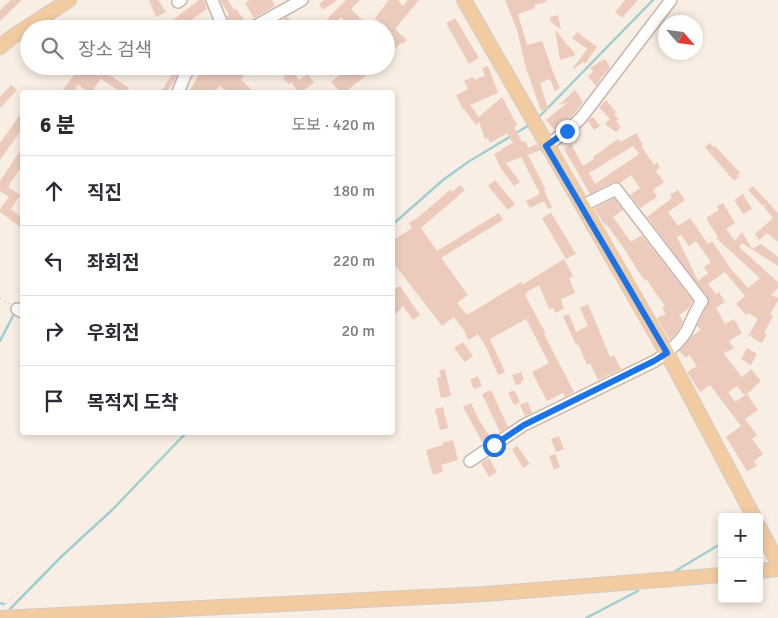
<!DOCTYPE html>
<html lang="ko">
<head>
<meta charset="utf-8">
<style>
  body { margin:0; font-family:Signika,"Noto Sans KR",sans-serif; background:#f7f7f7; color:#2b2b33 }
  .controls { position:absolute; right:15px; bottom:15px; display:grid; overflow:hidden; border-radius:5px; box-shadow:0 2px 8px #0003 }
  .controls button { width:45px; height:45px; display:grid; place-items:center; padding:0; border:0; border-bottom:1px solid #e1e1e2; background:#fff; color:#2b2b33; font:25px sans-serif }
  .compass { position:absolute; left:658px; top:15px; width:45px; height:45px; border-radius:50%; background:#fff; box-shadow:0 2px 8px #0003; rotate:118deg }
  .stop { position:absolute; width:15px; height:15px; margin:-11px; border:4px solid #1a73e8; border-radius:50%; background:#fff }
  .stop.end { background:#1a73e8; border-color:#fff; box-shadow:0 1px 5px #0008 }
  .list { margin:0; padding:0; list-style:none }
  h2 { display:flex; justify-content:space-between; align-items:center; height:65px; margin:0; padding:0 20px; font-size:21px }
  h2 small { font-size:16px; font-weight:400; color:#7c7c81 }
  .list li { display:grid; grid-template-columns:32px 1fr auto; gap:15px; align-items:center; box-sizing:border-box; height:70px; padding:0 20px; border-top:1px solid #e1e1e2 }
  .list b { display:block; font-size:19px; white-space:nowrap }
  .list em { font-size:16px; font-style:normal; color:#7c7c81 }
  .icon { flex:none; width:28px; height:28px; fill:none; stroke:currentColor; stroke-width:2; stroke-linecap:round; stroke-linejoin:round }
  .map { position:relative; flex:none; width:778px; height:618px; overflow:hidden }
  .search { position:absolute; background:#fff; box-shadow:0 2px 8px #0003; left:20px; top:20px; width:375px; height:55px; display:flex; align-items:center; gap:12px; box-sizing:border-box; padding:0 18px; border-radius:28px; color:#7c7c81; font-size:19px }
  .panel { position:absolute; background:#fff; box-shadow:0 2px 8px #0003; left:20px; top:90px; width:375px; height:345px; border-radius:5px }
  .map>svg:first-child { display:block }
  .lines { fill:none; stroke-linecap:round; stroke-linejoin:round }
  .stream { stroke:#a1cfd1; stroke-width:2.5 }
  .building { fill:#eccbbd; fill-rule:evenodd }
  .minor-casing { stroke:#c9b5ab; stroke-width:14 }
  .major-casing { stroke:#d4ccc9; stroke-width:16 }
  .path { stroke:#d0aea1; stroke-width:1; stroke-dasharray:1 4; stroke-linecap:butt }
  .minor { stroke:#fff; stroke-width:11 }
  .major { stroke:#f2cba1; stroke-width:14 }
  .route { stroke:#1a73e8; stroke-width:6 }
</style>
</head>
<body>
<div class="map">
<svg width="778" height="618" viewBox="0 0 778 618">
  <rect width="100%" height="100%" fill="#f9eee3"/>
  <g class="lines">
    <g class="stream">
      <path d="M537,119L653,0"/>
      <path d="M392,225L443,180L468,162L531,124"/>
      <path d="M0,341L14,314"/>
      <path d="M672,573L722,543"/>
      <path d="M0,603L4,604"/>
      <path d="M10,609L61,557L112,510L187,432"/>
      <path d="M586,618L638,591"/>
    </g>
  </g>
  <g class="building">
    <path d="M11,0H22L0,21V10Z"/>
    <path d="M149,0H158L166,12L156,17Z"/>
    <path d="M199,0H204L207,9L177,29H161Z"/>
    <path d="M220,0H228L234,10L236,9L246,22L243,29H231L227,16L229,15Z"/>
    <path d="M250,0H272L275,6L254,18L245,3Z"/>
    <path d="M324,0H337L323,10L319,4Z"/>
    <path d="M346,0H360L351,9L362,20L352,29L341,17L329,29H322L329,21L327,19Z"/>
    <path d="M389,0H398L403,6L408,0H419L395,29L407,40L403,44L401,43L391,53L386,49L387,27L375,18Z"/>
    <path d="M505,0H546V2L534,5L535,8L518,14L527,45L542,41L553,72L560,88L555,91L550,79L540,83L548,109L541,111L526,68L517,30Z"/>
    <path d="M625,0H638L622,18L615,12Z"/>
    <path d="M558,15L561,30L551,22L550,17Z"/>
    <path d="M287,17L301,29H280L275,25Z"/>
    <path d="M455,18L479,58L469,64L446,23Z"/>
    <path d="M211,20L216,29H201L204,27L202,24Z"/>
    <path d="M555,29L565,42L566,46L567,44L576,55L560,60Z"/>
    <path d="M577,32L597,47L585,64L583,62L574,69L573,68L587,49L572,38Z"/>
    <path d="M605,59L610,67L604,75L600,78L601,79L596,86L588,77L593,71L590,68Z"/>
    <path d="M81,66L94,75L99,68L129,88L126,92H121L101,79L91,92H89L78,85L73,92H61Z"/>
    <path d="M204,66H250L241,80L254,92H230L219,86L215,92H189Z"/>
    <path d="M350,66H378L345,92H340L331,82Z"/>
    <path d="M488,66L498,93L470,105L479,117L502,97L517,125L514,127L522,142L525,141L528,148L537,144L540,150L528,155L546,190H544L552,207L548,209L544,201L530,208L526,201L540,194L521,157L506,163L520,182L514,186L502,170L494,154L502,150L501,149L513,143L507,133L490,143L488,138L485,139L479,122L476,125L464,109H463L456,95L468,89L464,81L473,77L474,80L485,76L482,68Z"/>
    <path d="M292,70L299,80L308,74L314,83L301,92H298L291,82L289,85L283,78Z"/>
    <path d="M174,71L178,74L174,82L166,92L162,90Z"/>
    <path d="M11,85L17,90L0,108V97Z"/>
    <path d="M575,90L583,102L575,113L555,130L546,120L568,102L559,105Z"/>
    <path d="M606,100L616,112L614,114L619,119L616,121L621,127L616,132L605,124L610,119L599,107Z"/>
    <path d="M22,112V129L0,160V143Z"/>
    <path d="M593,117L600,126L594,130L588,121Z"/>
    <path d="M636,133L643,145L641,146L654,165L657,162L660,167L656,171L664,182L653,190L657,197L640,208L630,195L640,188L631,175L620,183L613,182L590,194L564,149L571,144L583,166L594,159L593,157L618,139L621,142ZM633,146L639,154L595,184L589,173Z"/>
    <path d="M710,143L713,147L715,146L740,173L737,175L739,177L734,181L705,147Z"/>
    <path d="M22,148V165L8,187L20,195L11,209L22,218V228L0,212V209L9,197L0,191V181Z"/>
    <path d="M495,180L515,204L508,210L488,186Z"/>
    <path d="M460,185L465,190L421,228L437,251L499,213L503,220L441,258L468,295L457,303L467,315L521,282L522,285L564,259L573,276L569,278L575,293L561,299L564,309L555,313L554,308L549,309L539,285L527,292V293L525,295L546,334H544L574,392L565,397L563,393L547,401L532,372L549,363L526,319L490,339L505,372L498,375L487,349L478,334L469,340L465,334L466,333L454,317L442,326L392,261V241L412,228L409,223L415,219V220L450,190L452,192Z"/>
    <path d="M753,186L778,213V242L767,233L759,240L755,234L773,218L764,207L767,203L763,206L748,190Z"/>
    <path d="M678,190L685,200L668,212L678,226L690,218L708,244L712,241L731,269L748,288L760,278L716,238L718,237L706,218L719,210L717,206L723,203L735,223L726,229L735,241L742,232L752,249L761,244L778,257V266L772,262L742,243L739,247L778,282V288L771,295L778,298V301L770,314L773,316L764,333L767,334L762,343L751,337L753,334L747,338L758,319L748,313L746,315L736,304L745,296L725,272L708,284L716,294L719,292L725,302L716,308L725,324L734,319L742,333L729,341L734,348L727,352L726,351L724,354L742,377L751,369L761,381L745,396L737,386L728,392L735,402L747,394L758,410L745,419L757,435L752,439L763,454L754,461L757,466L747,471L726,437L741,426L710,385L700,392L687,372L697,366L689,355L686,358L679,351L692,336L701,330L697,326L709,300L647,217L672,198L670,195ZM681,235L689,246L696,241L711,262L704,267L708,273L698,281L677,237Z"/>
    <path d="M743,194L752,209L743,214L734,200Z"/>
    <path d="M614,198L623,210L613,217L631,242L642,235L693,301L688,309L679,315L683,321L678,331L670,340L657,318L666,314L662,308L665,306L646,279L644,280L623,247L607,225L606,226L594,209Z"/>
    <path d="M551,213L576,254L566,259L542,218Z"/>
    <path d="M400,286L420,315L413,320L403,306L392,318V291Z"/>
    <path d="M588,304L610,357L614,355L621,369L598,380L590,363L587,365L578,344L576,345L563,316L569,314L576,332L588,326L580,308Z"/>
    <path d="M463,342L473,356L465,362L454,348Z"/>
    <path d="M747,348L757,354L751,365L741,359Z"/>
    <path d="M445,369L451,396L441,398L437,378L441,377L439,371Z"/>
    <path d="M521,372L524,380L521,381V384L516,385L512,375Z"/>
    <path d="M478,376L482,386L474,389L470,380Z"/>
    <path d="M491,390L508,427L500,432L482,394Z"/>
    <path d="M514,390L520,402L514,405L508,393Z"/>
    <path d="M528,402L532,413L525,416L520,405Z"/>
    <path d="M471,403L479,420L491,438L483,443L463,407Z"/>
    <path d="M443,407L448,428L440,430L435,409Z"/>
    <path d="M559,436L564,449L556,452L551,439Z"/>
    <path d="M453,440L458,460L441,465L443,472L433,475L426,450L443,445L442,443Z"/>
    <path d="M517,446L530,464L523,468L512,449Z"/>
    <path d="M555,454L560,467L554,470L549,456Z"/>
    <path d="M489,458L497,472L489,477L481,463Z"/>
  </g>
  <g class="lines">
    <defs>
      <g id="minor">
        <path d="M212,0L224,29"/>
        <path d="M178,2L181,0"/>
        <path d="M250,29L302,0"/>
        <path d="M178,92L186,73L193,66"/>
        <path d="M546,146L567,131L581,118L671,0"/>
        <path d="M17,309L22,312"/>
        <path d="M470,461L524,425L655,361C667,353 680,343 687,330C692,320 695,311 702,301L616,189L582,206"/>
      </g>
      <g id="major">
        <path d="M464,0L667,353L754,517"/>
        <path d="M0,47L12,37L69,0"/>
        <path d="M759,527L778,563"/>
        <path d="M759,571L778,569"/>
        <path d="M0,618L485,594L722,575"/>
      </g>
    </defs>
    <use href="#minor" class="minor-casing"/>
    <use href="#major" class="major-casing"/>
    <g class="path">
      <path d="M0,298L10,304"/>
      <path d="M3,607L20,590"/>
    </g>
    <use href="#minor" class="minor"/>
    <use href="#major" class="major"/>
  </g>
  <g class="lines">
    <path class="route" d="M494,445L524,425L654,361L667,353L546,146L567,131"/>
  </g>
</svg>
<div class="controls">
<button>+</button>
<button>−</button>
</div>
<svg class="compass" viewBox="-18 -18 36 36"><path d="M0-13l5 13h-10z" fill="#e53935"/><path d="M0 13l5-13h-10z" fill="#7c7c81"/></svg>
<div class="stop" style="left:494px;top:445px"></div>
<div class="stop end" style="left:567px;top:131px"></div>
<div class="search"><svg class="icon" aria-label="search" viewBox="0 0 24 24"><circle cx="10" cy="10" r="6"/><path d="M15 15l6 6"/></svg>장소 검색</div>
<section class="panel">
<h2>6 분<small>도보 · 420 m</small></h2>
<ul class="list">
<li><svg class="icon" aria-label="ahead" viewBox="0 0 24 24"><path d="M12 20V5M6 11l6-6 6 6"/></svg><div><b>직진</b></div><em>180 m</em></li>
<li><svg class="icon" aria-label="left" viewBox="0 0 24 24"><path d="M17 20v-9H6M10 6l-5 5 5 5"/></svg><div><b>좌회전</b></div><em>220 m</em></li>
<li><svg class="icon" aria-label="right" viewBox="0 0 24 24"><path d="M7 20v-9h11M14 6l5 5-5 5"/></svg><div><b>우회전</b></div><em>20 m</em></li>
<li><svg class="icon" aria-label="arrive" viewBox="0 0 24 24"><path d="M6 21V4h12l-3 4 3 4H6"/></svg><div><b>목적지 도착</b></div></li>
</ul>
</section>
</div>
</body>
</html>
